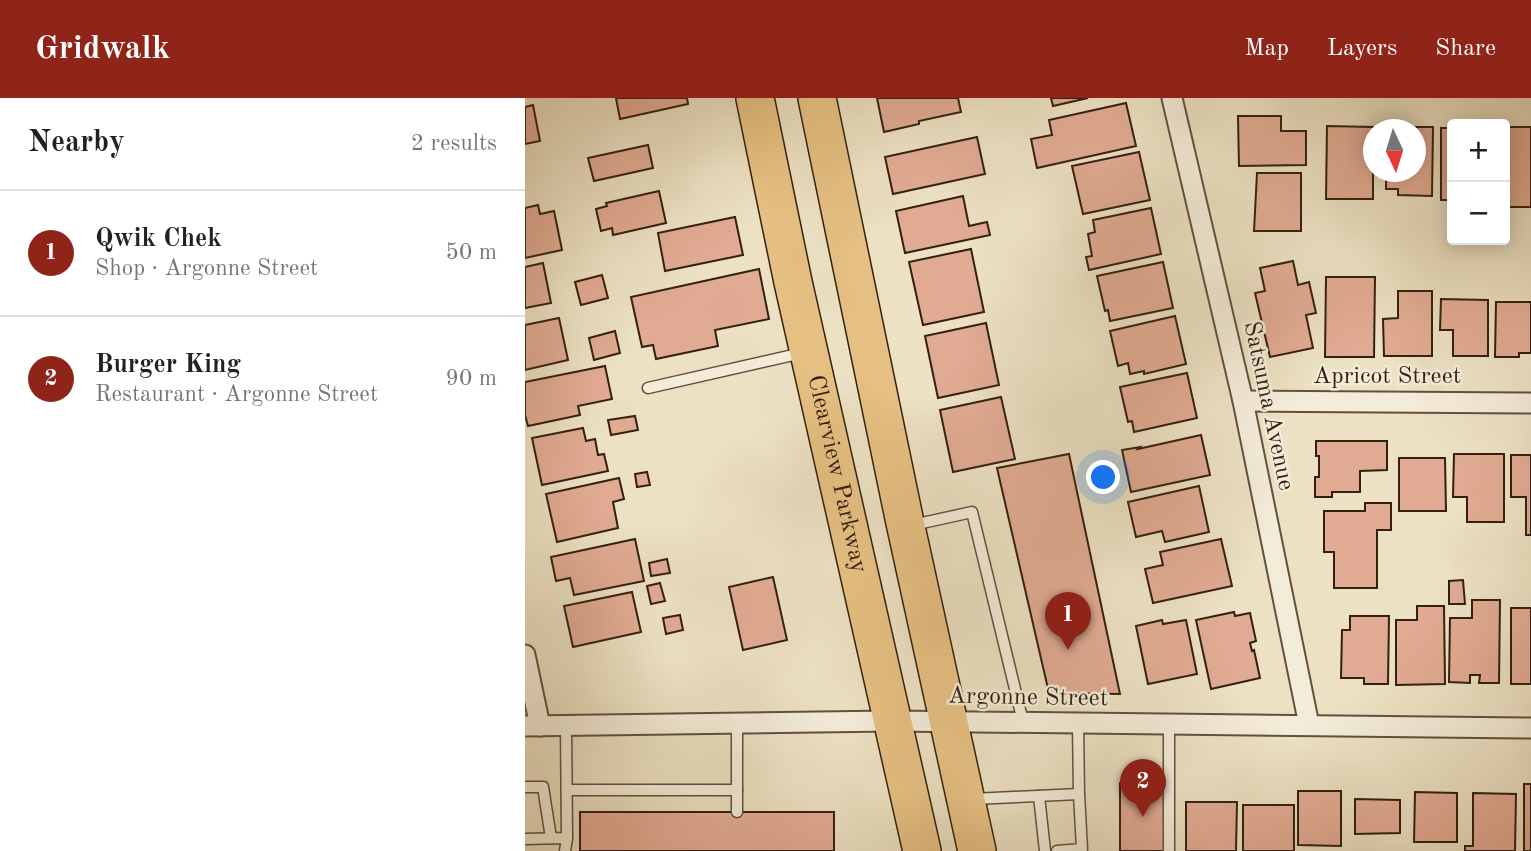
<!DOCTYPE html>
<html lang="en">
<head>
<meta charset="utf-8">
<style>
  body { margin:0; font-family:"Old Standard TT",serif; background:#f6f6f6; color:#202124 }
  .controls { position:absolute; right:21px; top:21px; display:grid; overflow:hidden; border-radius:7px; box-shadow:0 4px 18px #0003 }
  .controls button { width:63px; height:63px; display:grid; place-items:center; padding:0; border:0; border-bottom:2px solid #e0e0e0; background:#fff; color:#202124; font:35px sans-serif }
  .compass { position:absolute; left:838px; top:21px; width:63px; height:63px; border-radius:50%; background:#fff; box-shadow:0 4px 18px #0003; rotate:176deg }
  .you { position:absolute; left:579px; top:380px; width:24px; height:24px; margin:-18px; border:5px solid #fff; border-radius:50%; background:#1a73e8; box-shadow:0 0 0 10px #1a73e833 }
  .badge { display:grid; place-items:center; width:46px; height:46px; border-radius:50%; background:#8f2418; color:#fff; font-size:23px; font-weight:700 }
  .pin { position:absolute; translate:-50% -58px; filter:drop-shadow(0 2px 4px #0008) }
  .pin::after { content:''; position:absolute; top:37px; width:24px; height:21px; background:inherit; clip-path:polygon(0 0,100% 0,50% 100%) }
  .list { margin:0; padding:0; list-style:none }
  h2 { display:flex; justify-content:space-between; align-items:center; height:91px; margin:0; padding:0 28px; font-size:30px }
  h2 small { font-size:23px; font-weight:400; color:#757577 }
  .list li { display:grid; grid-template-columns:46px 1fr auto; gap:21px; align-items:center; box-sizing:border-box; height:126px; padding:0 28px; border-top:2px solid #e0e0e0 }
  .list b { display:block; font-size:26px; white-space:nowrap }
  .list p { margin:0; font-size:23px; white-space:nowrap; color:#757577 }
  .list em { font-size:23px; font-style:normal; color:#757577 }
  .map { position:relative; flex:none; width:1006px; height:753px; overflow:hidden }
  header { display:flex; align-items:center; gap:42px; box-sizing:border-box; height:98px; padding:0 35px; background:#8f2418; color:#fff }
  header strong { font-size:33px }
  nav { display:flex; gap:38px; margin-inline-start:auto; font-size:24px }
  main { display:flex }
  aside { flex:1; background:#fff }
  .map>svg:first-child { display:block }
  .building { fill:#e1ab93; stroke:#342010; stroke-width:2 }
  .lines { fill:none; stroke-linecap:round; stroke-linejoin:round }
  .lane-casing { stroke:#62503d; stroke-width:13 }
  .street-casing { stroke:#62503d; stroke-width:23 }
  .highway-casing { stroke:#342010; stroke-width:40 }
  .lane { stroke:#f3ecd8; stroke-width:10 }
  .street { stroke:#f3ecd8; stroke-width:19 }
  .highway { stroke:#e6c082; stroke-width:37 }
  .labels { text-anchor:middle; dominant-baseline:central; stroke-width:5; stroke-linejoin:round; paint-order:stroke }
  .street-label { font-size:24px; fill:#342010; stroke:#f3ecd8 }
</style>
</head>
<body>
<header>
<strong>Gridwalk</strong>
<nav><a>Map</a><a>Layers</a><a>Share</a></nav>
</header>
<main>
<aside>
<h2>Nearby<small>2 results</small></h2>
<ul class="list">
<li><span class="badge">1</span><div><b>Qwik Chek</b><p>Shop · Argonne Street</p></div><em>50 m</em></li>
<li><span class="badge">2</span><div><b>Burger King</b><p>Restaurant · Argonne Street</p></div><em>90 m</em></li>
</ul>
</aside>
<div class="map">
<svg width="1006" height="753" viewBox="0 0 1006 753">
  <rect width="100%" height="100%" fill="#ece1c3"/>
  <filter id="stains"><feTurbulence type="fractalNoise" baseFrequency=".00286" numOctaves="4"/><feColorMatrix values="0 0 0 0 .2 0 0 0 0 .09 0 0 0 0 .02 0 0 0 .5 -.17"/></filter>
  <radialGradient id="worn" r=".72"><stop offset=".6" stop-color="#630" stop-opacity="0"/><stop offset="1" stop-color="#630" stop-opacity=".3"/></radialGradient>
  <g class="building">
    <path d="M91,0H162L163,6L95,21Z"/>
    <path d="M352,0H433L436,14L394,23V26L359,34Z"/>
    <path d="M526,0H563L528,8Z"/>
    <path d="M601,5L611,48L512,70L506,41L527,37L524,22Z"/>
    <path d="M8,7L15,43L0,46V9Z"/>
    <path d="M713,18H756V33H781V67L714,68Z"/>
    <path d="M802,28L848,29V101H801Z"/>
    <path d="M873,29H908L907,98L873,97V91H861V74H890V32H873Z"/>
    <path d="M980,29H1006V109H983Z"/>
    <rect x="916" y="30" width="11" height="72"/>
    <path d="M452,39L460,76L368,96L360,59Z"/>
    <path d="M123,47L128,70L69,83L63,60Z"/>
    <path d="M614,54L625,102L558,116L547,68Z"/>
    <path d="M732,75H776V133H729Z"/>
    <path d="M134,93L141,125L88,137L87,130L76,133L71,111L82,108L81,105Z"/>
    <path d="M438,98L444,128L462,124L465,137L380,155L371,113Z"/>
    <path d="M13,107L15,116L29,113L37,152L0,160V110Z"/>
    <path d="M626,110L636,156L564,172L561,159L567,158L563,136L570,134L568,122Z"/>
    <path d="M210,119L218,157L140,173L133,135Z"/>
    <path d="M446,151L459,214L398,227L384,164Z"/>
    <path d="M768,163L773,187L784,184L791,215L781,217L788,250L745,259L730,195L740,193L735,170Z"/>
    <path d="M638,164L648,210L585,223L583,212L580,213L572,178Z"/>
    <path d="M18,165L26,205L0,210V169Z"/>
    <path d="M234,171L244,221L190,232L193,248L131,261L128,247L117,249L106,199Z"/>
    <path d="M77,177L83,200L56,207L50,184Z"/>
    <path d="M801,179H850L849,259H800Z"/>
    <path d="M873,193H907V258H859L858,221L873,220Z"/>
    <path d="M916,201L963,202V258H928V232H915Z"/>
    <path d="M971,204H1006V255H994V259H970Z"/>
    <path d="M650,218L661,266L619,276V273L605,276L603,265L593,268L585,233Z"/>
    <path d="M34,220L43,262L0,272V227Z"/>
    <path d="M461,225L474,287L413,300L400,238Z"/>
    <path d="M90,233L95,255L69,262L64,240Z"/>
    <path d="M80,268L87,301L53,308L55,317L3,328L0,317V284Z"/>
    <path d="M662,275L672,320L609,334L607,323L603,324L595,289Z"/>
    <path d="M476,299L490,361L428,374L415,312Z"/>
    <path d="M110,318L113,332L86,337L83,322Z"/>
    <path d="M58,330L61,343L70,341L73,357L79,356L83,373L17,387L7,340Z"/>
    <path d="M676,337L685,377L606,394L597,352L615,349L613,351Z"/>
    <path d="M791,343H862V372L835,373V394H807V399H790V379H794V358H791Z"/>
    <path d="M544,356L595,596L524,595L472,370Z"/>
    <path d="M929,356H979V424H942V399H928Z"/>
    <path d="M986,357H1006V437H1001V399H986Z"/>
    <path d="M874,360H920L921,413H874Z"/>
    <path d="M122,374L125,387L112,389L110,376Z"/>
    <path d="M94,380L99,401L88,404L93,430L32,444L21,396Z"/>
    <path d="M674,388L684,434L640,444L637,433L611,439L603,404Z"/>
    <path d="M840,405H866V432H852V490H809V454H799V413H840Z"/>
    <path d="M110,441L119,483L49,497L45,480L31,483L26,459Z"/>
    <path d="M696,441L707,488L628,505L620,471L638,467L635,454Z"/>
    <path d="M142,461L145,475L126,478L124,465Z"/>
    <path d="M248,479L262,542L218,552L204,489Z"/>
    <path d="M938,482L940,506H924V483Z"/>
    <path d="M135,485L140,503L126,506L122,488Z"/>
    <path d="M107,494L116,534L48,549L39,508Z"/>
    <path d="M947,502H975L974,585H954L955,577H945V585L924,584L925,520H947Z"/>
    <path d="M892,508H919L920,586L871,587V522H892Z"/>
    <rect x="986" y="510" width="20" height="76"/>
    <path d="M709,514L710,518L725,515L731,543L725,545L727,553L729,552L735,580L686,591L671,522Z"/>
    <path d="M155,517L158,532L141,536L138,520Z"/>
    <path d="M825,518H864L863,586H839V580H816L817,532H825Z"/>
    <path d="M637,522L638,526L661,522L672,576L623,586L611,528Z"/>
    <path d="M595,685H640L641,753H595Z"/>
    <rect x="999" y="686" width="7" height="67"/>
    <path d="M773,693H816V748L773,747Z"/>
    <path d="M890,694L932,695V744H889Z"/>
    <path d="M948,695L991,696L990,753H940V748H948Z"/>
    <path d="M830,701L875,702V735L830,736Z"/>
    <path d="M661,704H712L711,753H661Z"/>
    <rect x="718" y="707" width="51" height="46"/>
    <rect x="55" y="714" width="254" height="39"/>
  </g>
  <g class="lines">
    <defs>
      <g id="lane">
        <path d="M123,290L277,255"/>
        <path d="M388,427L447,414L498,624"/>
        <path d="M644,626V753"/>
        <path d="M0,689H18L26,740"/>
        <path d="M42,692H212"/>
        <path d="M514,698L520,753"/>
        <path d="M448,701L554,696L553,625"/>
        <path d="M212,714V625"/>
        <path d="M0,741L42,740L41,628"/>
        <path d="M40,753L42,740"/>
        <path d="M532,753L557,751L554,696"/>
      </g>
      <g id="street">
        <path d="M647,0L718,303L784,627"/>
        <path d="M718,303L1006,305"/>
        <path d="M0,557L15,628"/>
        <path d="M0,628L366,623L1006,630"/>
      </g>
      <g id="highway">
        <path id="s1" d="M230,0L268,184L397,753"/>
        <path d="M292,0L379,420L452,753"/>
      </g>
    </defs>
    <use href="#lane" class="lane-casing"/>
    <use href="#street" class="street-casing"/>
    <use href="#highway" class="highway-casing"/>
    <use href="#lane" class="lane"/>
    <use href="#street" class="street"/>
    <use href="#highway" class="highway"/>
  </g>
  <g class="labels">
    <g class="street-label">
      <text x="862" y="279">Apricot Street</text>
      <text transform="translate(743 308) rotate(78)">Satsuma Avenue</text>
      <text stroke="none"><textPath href="#s1" startOffset="385">Clearview Parkway</textPath></text>
      <text transform="translate(503 600) rotate(1)">Argonne Street</text>
    </g>
  </g>
  <rect width="100%" height="100%" filter="url(#stains)"/>
  <rect width="100%" height="100%" fill="url(#worn)"/>
</svg>
<div class="controls">
<button>+</button>
<button>−</button>
</div>
<svg class="compass" viewBox="-18 -18 36 36"><path d="M0-13l5 13h-10z" fill="#e53935"/><path d="M0 13l5-13h-10z" fill="#757577"/></svg>
<div class="you"></div>
<div class="pin badge" style="left:543px;top:552px">1</div>
<div class="pin badge" style="left:618px;top:719px">2</div>
</div>
</main>
</body>
</html>
